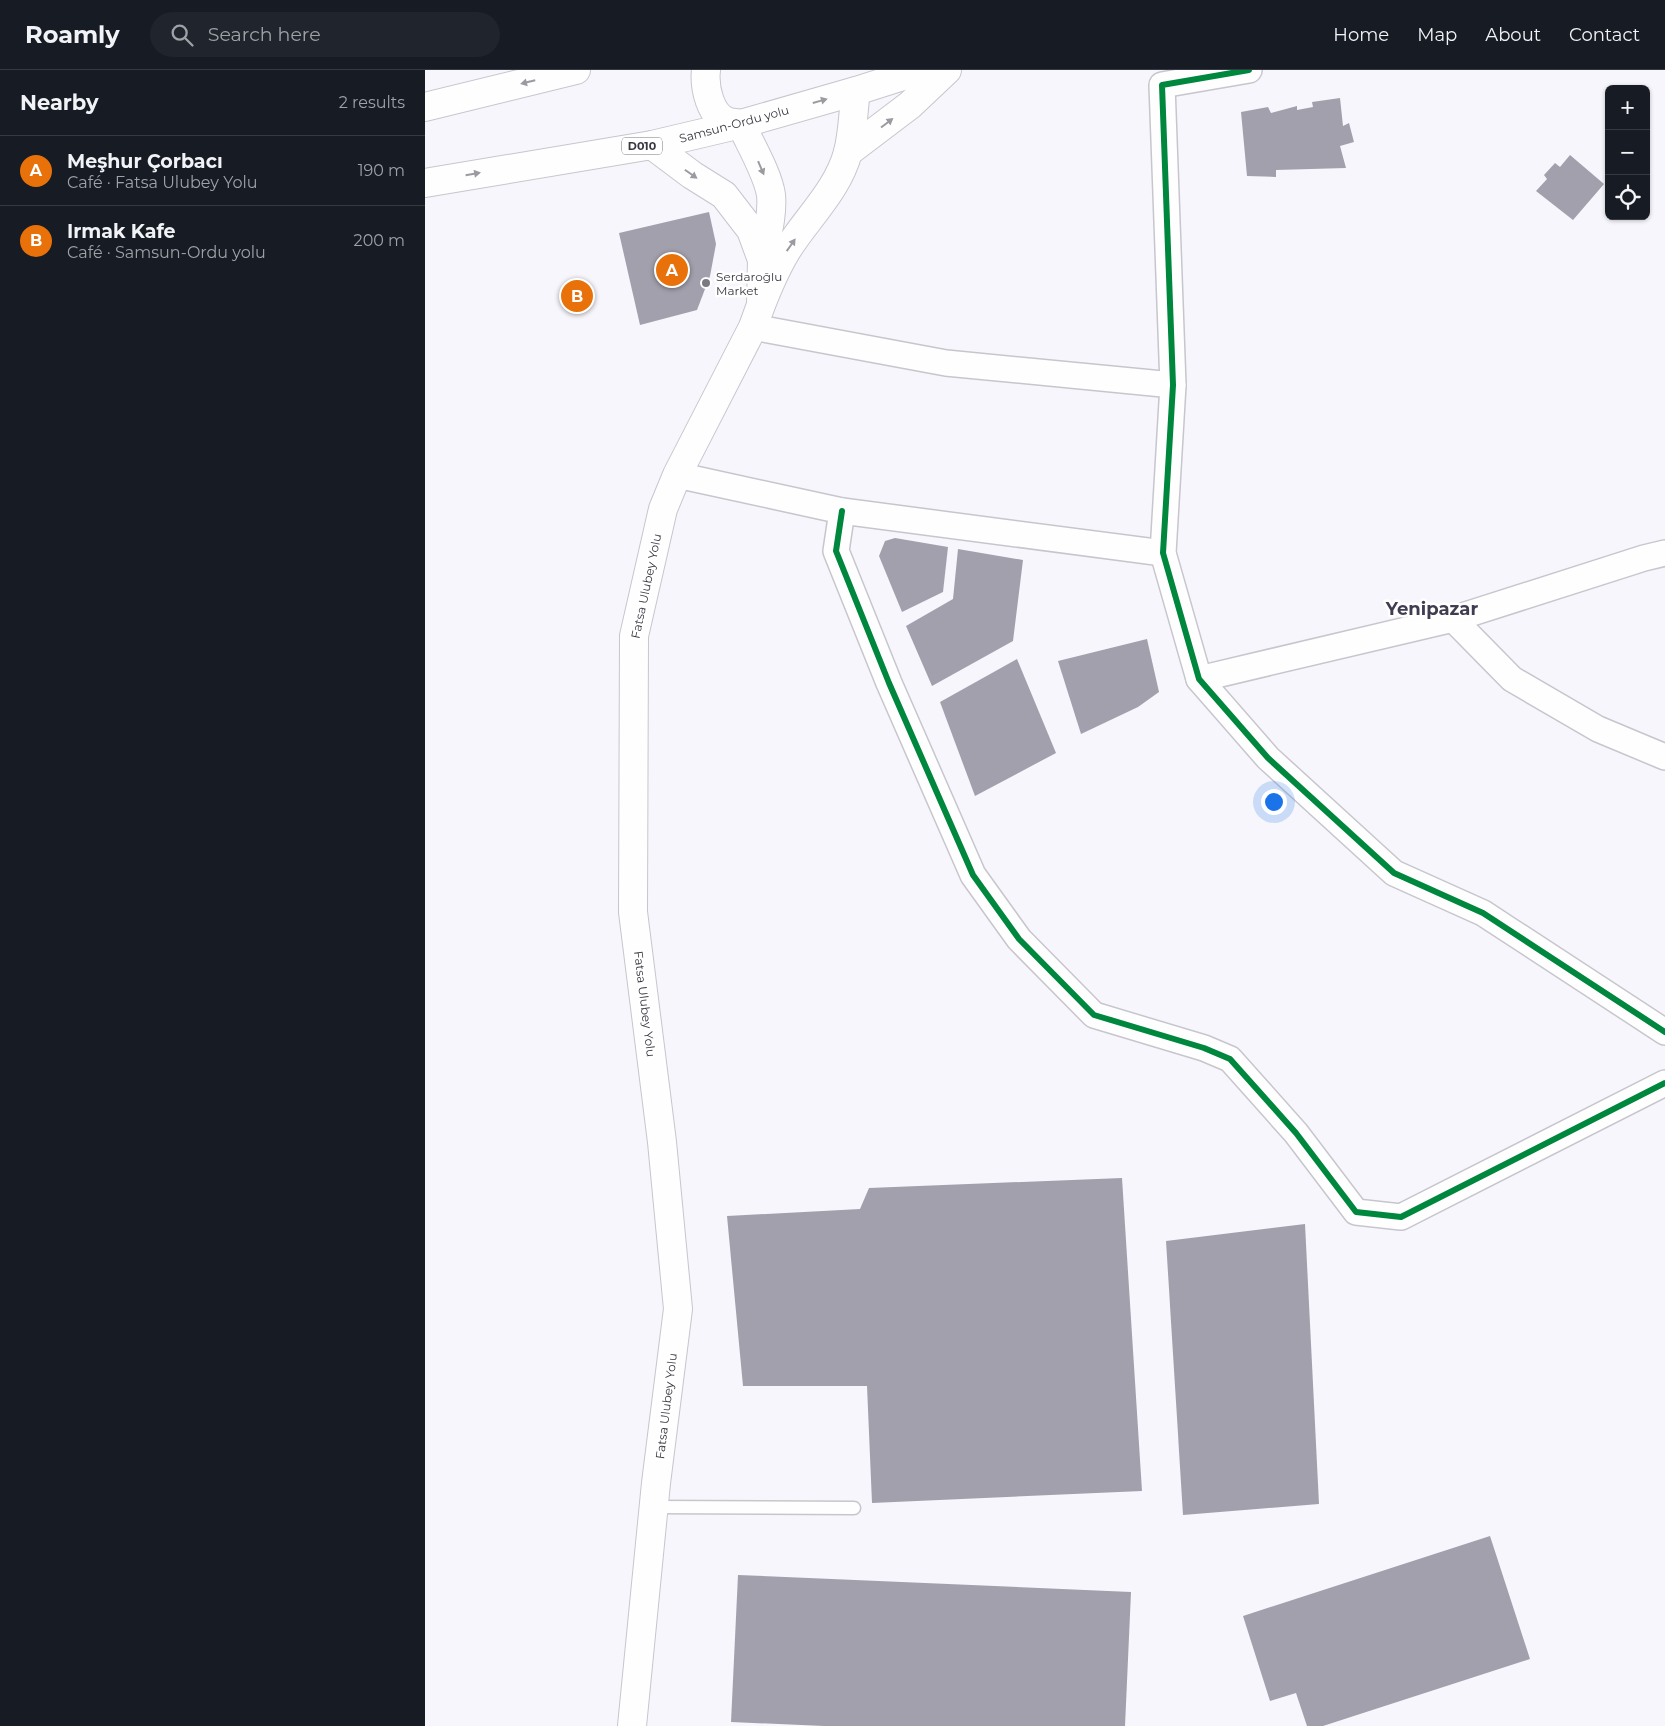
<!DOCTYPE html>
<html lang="en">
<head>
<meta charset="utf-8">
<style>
  body { margin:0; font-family:Montserrat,sans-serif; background:#20242c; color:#f1f3f6 }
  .controls { position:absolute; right:15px; top:15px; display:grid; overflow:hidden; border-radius:8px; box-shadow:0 1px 4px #0004 }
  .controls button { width:45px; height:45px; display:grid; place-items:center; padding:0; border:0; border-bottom:1px solid #363941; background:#171b24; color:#f1f3f6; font:25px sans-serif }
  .you { position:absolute; left:848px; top:731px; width:18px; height:18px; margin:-12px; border:4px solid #fff; border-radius:50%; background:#1a73e8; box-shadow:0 0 0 8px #1a73e833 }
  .badge { display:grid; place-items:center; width:32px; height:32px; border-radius:50%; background:#0f766e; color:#fff; font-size:16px; font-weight:700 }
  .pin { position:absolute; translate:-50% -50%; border:2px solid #fff; box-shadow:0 1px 5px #0006 }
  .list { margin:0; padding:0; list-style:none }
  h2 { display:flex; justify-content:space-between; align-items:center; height:65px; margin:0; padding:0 20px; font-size:21px }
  h2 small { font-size:16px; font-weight:400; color:#9ea1a6 }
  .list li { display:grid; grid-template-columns:32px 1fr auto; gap:15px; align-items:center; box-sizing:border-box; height:70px; padding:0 20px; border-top:1px solid #363941 }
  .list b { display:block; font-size:19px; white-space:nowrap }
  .list p { margin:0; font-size:16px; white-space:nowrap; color:#9ea1a6 }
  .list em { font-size:16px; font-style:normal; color:#9ea1a6 }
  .icon { flex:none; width:28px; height:28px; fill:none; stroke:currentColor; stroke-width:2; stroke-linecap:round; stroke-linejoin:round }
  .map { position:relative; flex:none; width:1240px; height:1656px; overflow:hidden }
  header { display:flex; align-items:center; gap:30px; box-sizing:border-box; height:70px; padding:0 25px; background:#171b24; border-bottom:1px solid #363941 }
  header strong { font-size:24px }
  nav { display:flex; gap:28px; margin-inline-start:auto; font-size:18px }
  .search { width:350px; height:45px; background:#20242c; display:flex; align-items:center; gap:12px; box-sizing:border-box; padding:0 18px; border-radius:28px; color:#9ea1a6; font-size:19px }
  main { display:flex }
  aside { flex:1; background:#171b24 }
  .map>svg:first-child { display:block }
  .building { fill:#a2a0ac }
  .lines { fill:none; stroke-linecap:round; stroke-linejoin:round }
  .service-casing { stroke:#c7c6cd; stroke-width:15 }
  .minor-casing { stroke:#c7c6cd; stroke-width:28 }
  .secondary-casing { stroke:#c7c6cd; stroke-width:30 }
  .trunk-casing { stroke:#c7c6cd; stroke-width:30 }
  .service { stroke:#fefeff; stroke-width:12 }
  .minor { stroke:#fefeff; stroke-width:25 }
  .secondary { stroke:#fefeff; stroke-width:28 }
  .trunk { stroke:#fefeff; stroke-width:28 }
  .cycleway-casing { stroke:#fff; stroke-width:9 }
  .cycleway { stroke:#00873e; stroke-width:6 }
  .oneway { fill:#9b9aa0 }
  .poi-dot { fill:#7b7a82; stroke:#fff; stroke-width:2 }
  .labels { text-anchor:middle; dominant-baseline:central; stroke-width:5; stroke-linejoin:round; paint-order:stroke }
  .shield { fill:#fff; stroke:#747379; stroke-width:1 }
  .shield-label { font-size:11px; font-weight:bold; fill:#383740 }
  .street-label { font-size:12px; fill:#383740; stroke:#fff }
  .poi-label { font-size:12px; fill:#383740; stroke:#fff; text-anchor:start }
  .district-label { font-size:18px; font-weight:bold; fill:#3f3d50; stroke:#fff }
</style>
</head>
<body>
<header>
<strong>Roamly</strong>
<div class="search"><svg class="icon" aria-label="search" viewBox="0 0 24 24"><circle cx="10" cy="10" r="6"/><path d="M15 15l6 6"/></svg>Search here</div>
<nav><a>Home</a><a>Map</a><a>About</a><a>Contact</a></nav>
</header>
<main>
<aside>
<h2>Nearby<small>2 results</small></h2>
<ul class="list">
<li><span class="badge" style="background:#e8710a">A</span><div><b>Meşhur Çorbacı</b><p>Café · Fatsa Ulubey Yolu</p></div><em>190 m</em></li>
<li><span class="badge" style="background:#e8710a">B</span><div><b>Irmak Kafe</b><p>Café · Samsun-Ordu yolu</p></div><em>200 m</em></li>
</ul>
</aside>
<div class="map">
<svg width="1240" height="1656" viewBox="0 0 1240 1656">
  <rect width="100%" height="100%" fill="#f7f6fc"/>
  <g class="building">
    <path d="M915,28L918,56L924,53L929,72L915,76L921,98L851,100V107L822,106L816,42L843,37L846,43L872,36V40L888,37L887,32Z"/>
    <path d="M1145,85L1179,114L1148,150L1111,121L1122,109L1119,105L1130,93L1135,97Z"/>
    <path d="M284,142L291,174L285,206L272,240L215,255L194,163Z"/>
    <path d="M470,468L523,477L518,522L477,542L454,486L460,471Z"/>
    <path d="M533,479L598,490L588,571L507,616L481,556L528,529Z"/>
    <path d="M722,569L734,622L713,637L656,664L633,591Z"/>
    <path d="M592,589L631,683L550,726L515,632Z"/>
    <path d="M697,1108L717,1421L447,1433L442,1316H318L302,1146L435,1139L444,1118Z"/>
    <path d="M880,1154L894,1434L758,1445L741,1171Z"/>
    <path d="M1065,1466L1105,1589L898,1656H882L871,1623L845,1631L818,1546Z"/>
    <path d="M313,1505L706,1522L700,1656H399L306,1652Z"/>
  </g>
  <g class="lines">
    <defs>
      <path id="service" d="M229,1437L429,1438"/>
      <g id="minor">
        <path d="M824,0L737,15L748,315L738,483L774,609L843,688L969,803L1058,843L1240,962"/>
        <path d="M328,257L521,293L748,315"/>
        <path d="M252,405L417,441L738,483"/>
        <path d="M417,441L411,481L464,613L548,805L594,869L669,945L779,978L805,989L871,1063L931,1142L976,1147L1240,1013"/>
        <path d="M1028,549L1087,609L1173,659L1240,687"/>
        <path d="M774,609L1028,549L1219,488L1240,483"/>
      </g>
      <g id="secondary">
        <path d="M423,82L485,35L522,0"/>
        <path d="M207,1656L231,1413L253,1239L237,1072L208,842L209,566L238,439L252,405L328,257C337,231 348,203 362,180C382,148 413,120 423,82C428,63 428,41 431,21"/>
      </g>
      <g id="trunk">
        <path d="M281,0C279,17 285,47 304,52C308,53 312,53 316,54C325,74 343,104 346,125C348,146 341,169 337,190"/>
        <path d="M0,37L151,0"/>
        <path d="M227,75L267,105L299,125L326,160L337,190L336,234"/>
        <path d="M0,113L227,75L316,54L431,21L497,0"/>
      </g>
    </defs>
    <use href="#service" class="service-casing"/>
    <use href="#minor" class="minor-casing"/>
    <use href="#secondary" class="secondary-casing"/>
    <use href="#trunk" class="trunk-casing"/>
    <use href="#service" class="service"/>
    <use href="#minor" class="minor"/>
    <use href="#secondary" class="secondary"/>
    <use href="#trunk" class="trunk"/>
    <defs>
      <g id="cycleway">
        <path d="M824,0L737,15L748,315L738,483L774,609L843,688L969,803L1058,843L1240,962"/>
        <path d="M417,441L411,481L464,613L548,805L594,869L669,945L779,978L805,989L871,1063L931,1142L976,1147L1240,1013"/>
      </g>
    </defs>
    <use href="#cycleway" class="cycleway-casing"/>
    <use href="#cycleway" class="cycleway"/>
  </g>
  <defs><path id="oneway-solid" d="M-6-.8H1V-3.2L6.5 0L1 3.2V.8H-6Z" transform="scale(1.25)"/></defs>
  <g class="oneway">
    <use href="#oneway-solid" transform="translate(103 12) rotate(166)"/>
    <use href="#oneway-solid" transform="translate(395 31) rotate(-16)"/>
    <use href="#oneway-solid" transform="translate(462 53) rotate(-37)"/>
    <use href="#oneway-solid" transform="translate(336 98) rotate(67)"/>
    <use href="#oneway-solid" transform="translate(48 104) rotate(-10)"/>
    <use href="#oneway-solid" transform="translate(266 104) rotate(35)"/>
    <use href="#oneway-solid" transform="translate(366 175) rotate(-55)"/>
  </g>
  <circle class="poi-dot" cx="281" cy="213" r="5"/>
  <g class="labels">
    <rect class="shield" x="197" y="67.5" width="40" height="17" rx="4"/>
    <g class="shield-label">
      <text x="217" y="76">D010</text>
    </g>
    <g class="street-label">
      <text transform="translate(309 54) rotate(-15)">Samsun-Ordu yolu</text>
      <text transform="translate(221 516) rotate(-78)">Fatsa Ulubey Yolu</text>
      <text transform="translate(220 934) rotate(83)">Fatsa Ulubey Yolu</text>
      <text transform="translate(241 1336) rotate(-83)">Fatsa Ulubey Yolu</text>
    </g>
    <g class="poi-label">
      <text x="291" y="206">Serdaroğlu<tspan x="291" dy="14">Market</tspan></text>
    </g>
    <g class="district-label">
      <text x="1007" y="539">Yenipazar</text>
    </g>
  </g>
</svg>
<div class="controls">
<button>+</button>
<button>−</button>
<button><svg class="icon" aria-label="locate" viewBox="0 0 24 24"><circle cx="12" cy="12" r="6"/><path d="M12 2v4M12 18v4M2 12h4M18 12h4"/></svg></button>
</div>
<div class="you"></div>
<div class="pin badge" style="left:247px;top:200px;background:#e8710a">A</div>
<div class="pin badge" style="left:152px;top:226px;background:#e8710a">B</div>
</div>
</main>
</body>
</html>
